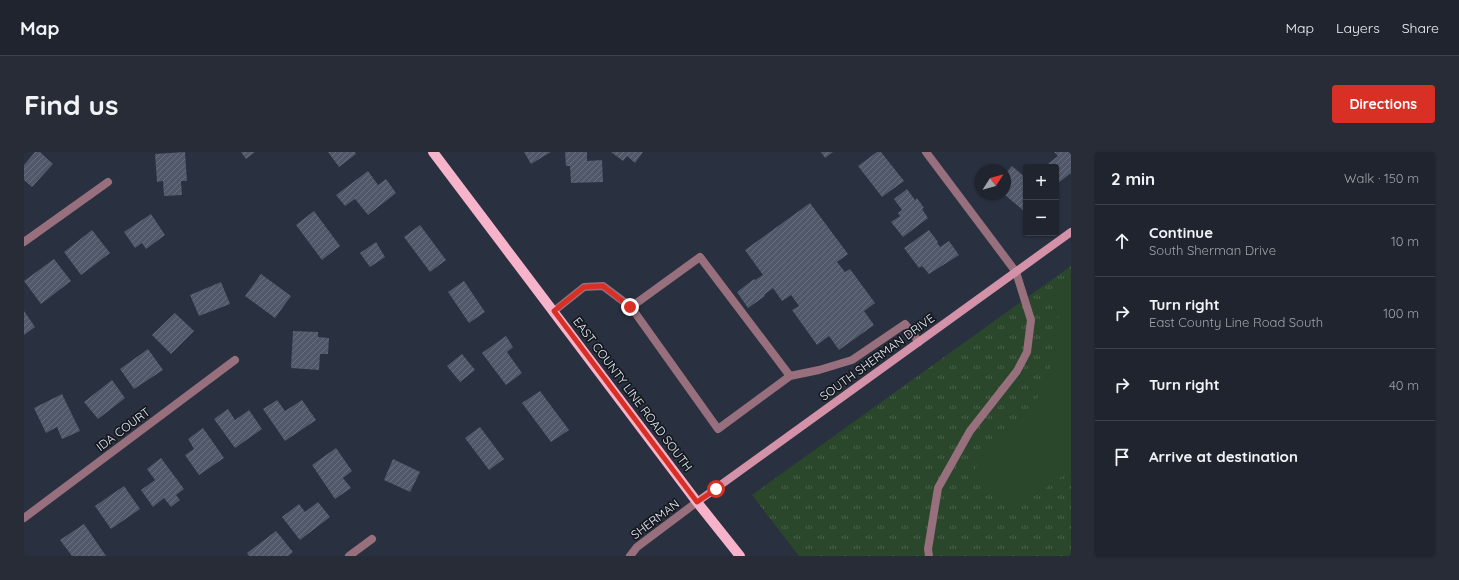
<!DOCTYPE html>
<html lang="en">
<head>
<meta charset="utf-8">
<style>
  body { margin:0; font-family:Quicksand,sans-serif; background:#272c37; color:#f1f3f6 }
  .controls { position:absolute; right:12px; top:12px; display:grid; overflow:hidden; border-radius:4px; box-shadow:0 1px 3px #0004 }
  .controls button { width:36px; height:36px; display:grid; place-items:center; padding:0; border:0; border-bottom:1px solid #3c414b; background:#1f242f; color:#f1f3f6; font:20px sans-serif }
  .compass { position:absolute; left:951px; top:12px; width:36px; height:36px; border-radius:50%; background:#1f242f; box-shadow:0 1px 3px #0004; rotate:54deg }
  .stop { position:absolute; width:12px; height:12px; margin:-9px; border:3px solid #d93025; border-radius:50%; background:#fff }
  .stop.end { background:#d93025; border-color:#fff; box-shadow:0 1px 4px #0008 }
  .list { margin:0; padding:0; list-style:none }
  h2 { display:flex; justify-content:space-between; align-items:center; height:52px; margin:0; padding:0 16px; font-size:17px }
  h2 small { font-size:13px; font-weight:400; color:#a1a4aa }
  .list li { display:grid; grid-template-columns:26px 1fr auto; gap:12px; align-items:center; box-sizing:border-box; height:72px; padding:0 16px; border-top:1px solid #3c414b }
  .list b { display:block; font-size:15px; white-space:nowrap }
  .list p { margin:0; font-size:13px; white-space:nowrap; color:#a1a4aa }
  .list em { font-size:13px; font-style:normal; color:#a1a4aa }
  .icon { flex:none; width:22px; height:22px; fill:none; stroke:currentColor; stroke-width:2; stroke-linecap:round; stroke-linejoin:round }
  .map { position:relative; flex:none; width:1047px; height:404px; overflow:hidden; border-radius:4px }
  header { display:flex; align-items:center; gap:24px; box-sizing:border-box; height:56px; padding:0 20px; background:#1f242f; border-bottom:1px solid #3c414b }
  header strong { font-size:19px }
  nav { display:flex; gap:22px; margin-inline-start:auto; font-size:14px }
  .intro { display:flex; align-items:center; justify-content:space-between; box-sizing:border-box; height:96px; padding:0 24px }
  h1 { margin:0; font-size:28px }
  .button { padding:10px 18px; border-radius:4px; background:#d93025; color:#fff; font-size:14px; font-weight:700 }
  main { display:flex; gap:24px; padding:0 24px }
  aside { flex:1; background:#1f242f; border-radius:4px; box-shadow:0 1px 3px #0004 }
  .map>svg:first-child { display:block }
  .grass { fill:url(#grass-tufts) }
  .park { fill:#2a472b }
  .building { fill:url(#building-hatch) }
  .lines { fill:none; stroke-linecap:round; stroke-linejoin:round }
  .lane { stroke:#986f7c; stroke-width:8 }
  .street { stroke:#986f7c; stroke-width:8 }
  .secondary { stroke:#d392a7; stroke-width:8 }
  .primary { stroke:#f6b3c9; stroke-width:10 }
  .route { stroke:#d93025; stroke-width:5 }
  .labels { text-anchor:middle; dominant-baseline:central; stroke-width:3.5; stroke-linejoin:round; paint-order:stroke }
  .street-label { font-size:12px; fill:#e9eef8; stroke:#15181f }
</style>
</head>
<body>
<header>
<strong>Map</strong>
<nav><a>Map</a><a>Layers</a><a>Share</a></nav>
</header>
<div class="intro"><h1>Find us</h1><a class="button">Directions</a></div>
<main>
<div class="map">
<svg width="1047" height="404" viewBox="0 0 1047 404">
  <defs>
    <pattern id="grass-tufts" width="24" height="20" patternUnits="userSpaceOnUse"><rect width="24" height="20" fill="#2a472b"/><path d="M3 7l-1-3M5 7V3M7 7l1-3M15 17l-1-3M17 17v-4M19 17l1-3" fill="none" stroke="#49624a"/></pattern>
    <pattern id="building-hatch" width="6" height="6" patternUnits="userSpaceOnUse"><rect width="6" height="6" fill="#505869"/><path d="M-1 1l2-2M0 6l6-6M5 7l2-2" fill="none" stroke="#69707f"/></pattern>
  </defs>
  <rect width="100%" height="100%" fill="#29303f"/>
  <path class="grass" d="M1047,114V404H775L728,343Z"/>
  <path class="park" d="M1047,123V318L991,357L951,316L1016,243L1028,211L1035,172L1031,134Z"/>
  <g class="building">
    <path d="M11,0H16L29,12L8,35L0,28V13Z"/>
    <path d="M161,0L163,29H157L158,43L140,44L139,29L133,30L131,2Z"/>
    <path d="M217,0H231L222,7Z"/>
    <path d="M304,0H331L332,2L315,15Z"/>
    <path d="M500,0H527L507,12Z"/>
    <path d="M541,0H563V9L578,8L579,30L547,31L546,14H542Z"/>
    <path d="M587,0H619L611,11L603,4L599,9Z"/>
    <path d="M797,0H809L801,6Z"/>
    <path d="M853,0H857L880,29L858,45L834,14Z"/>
    <path d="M1030,0H1047V21L1033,32L1032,30V15H1020L1034,4Z"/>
    <path d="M988,14L1002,26V58L1001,60L981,43V22Z"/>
    <path d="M344,19L354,33L362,27L372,41L344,63L331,47L321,54L312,43Z"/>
    <path d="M883,37L891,48L893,46L900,56L898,57L904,66L879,85L867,70L876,64L874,61L878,58L870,47Z"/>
    <path d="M786,51L824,102L813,110L821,120L826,117L851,151L840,159L850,173L815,198L805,184L793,193L768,158L775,154L767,143L758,149L749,136L740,143L741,144L724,156L713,140L730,127L731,128L739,123L721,98Z"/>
    <path d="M290,59L316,94L298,108L272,73Z"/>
    <path d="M127,62L141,83L122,97L118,91L111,96L100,80Z"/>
    <path d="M396,73L422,108L406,120L380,85Z"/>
    <path d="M68,78L86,101L57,123L40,100Z"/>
    <path d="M905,78L914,90L913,91L916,95L925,89L935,103L905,122L898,114L895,116L880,96Z"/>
    <path d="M352,90L361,105L346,115L336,101Z"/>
    <path d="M30,107L47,129L17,152L0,129Z"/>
    <path d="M237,122L267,144L251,166L221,144Z"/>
    <path d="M440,129L461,160L445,171L424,140Z"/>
    <path d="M197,130L206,152L175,164L166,143Z"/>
    <path d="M0,159L11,175L0,183Z"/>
    <path d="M151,161L170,179L147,202L128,183Z"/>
    <path d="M269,179L294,180V185L305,186L304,202H296L295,218L267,216Z"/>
    <path d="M482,184L489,195L483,200L498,221L482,233L458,201Z"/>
    <path d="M124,197L139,218L110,237L96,217Z"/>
    <path d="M438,202L451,218L436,230L423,214Z"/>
    <path d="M88,228L101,246L74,267L60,250Z"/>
    <path d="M516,239L545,278L527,290L498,251Z"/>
    <path d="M38,242L56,279L38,287L33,275L22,281L10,256Z"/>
    <path d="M253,248L261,259L278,248L292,268L261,289L239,257Z"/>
    <path d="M204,257L211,268L225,258L238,277L211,296L190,267Z"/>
    <path d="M456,275L480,307L465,318L441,286Z"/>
    <path d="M179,276L200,306L175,323L161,303L170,297L164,287Z"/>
    <path d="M312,296L328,319L319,326L327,336L311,347L288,313Z"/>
    <path d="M137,306L160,337L152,343L156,348L147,355L140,346L129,355L117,338L131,328L123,317Z"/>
    <path d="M369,307L396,320L386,340L360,328Z"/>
    <path d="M100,334L116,357L87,377L71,354Z"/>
    <path d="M294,350L306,365L276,388L258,365L275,352L281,360Z"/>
    <path d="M60,372L82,404H48L36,388Z"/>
    <path d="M252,379L269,400L264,404H225L223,401Z"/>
  </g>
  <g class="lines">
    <g class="lane">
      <path d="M607,155L676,105L766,224"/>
      <path d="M530,159L560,135L579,134L607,155L694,277L766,224L795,218L828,208L881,172L895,190"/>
      <path d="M905,404L904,397L914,336L946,279L993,219L1003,200L1007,168L992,120"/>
    </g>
    <g class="street">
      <path d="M902,0L992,120"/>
      <path d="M0,90L84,30"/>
      <path d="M0,366L211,208"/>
      <path d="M325,404L348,387"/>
      <path d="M606,404L613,395L673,350"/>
    </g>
    <path class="secondary" d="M673,350L1047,80"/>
    <path class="primary" d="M409,0L673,350L716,404"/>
  </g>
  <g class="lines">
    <path class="route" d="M606,155L579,134L560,135L530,159L673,350L692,337"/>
  </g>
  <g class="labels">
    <g class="street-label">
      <text transform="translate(853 205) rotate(-36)">SOUTH SHERMAN DRIVE</text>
      <text transform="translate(609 242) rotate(53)">EAST COUNTY LINE ROAD SOUTH</text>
      <text transform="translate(99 277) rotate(-37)">IDA COURT</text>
      <text transform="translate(631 367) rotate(-37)">SHERMAN</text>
    </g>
  </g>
</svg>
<div class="controls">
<button>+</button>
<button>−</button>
</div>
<svg class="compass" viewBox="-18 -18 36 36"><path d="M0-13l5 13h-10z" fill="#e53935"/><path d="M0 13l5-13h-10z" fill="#a1a4aa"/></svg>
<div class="stop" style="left:692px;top:337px"></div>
<div class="stop end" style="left:606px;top:155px"></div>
</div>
<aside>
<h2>2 min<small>Walk · 150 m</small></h2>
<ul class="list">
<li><svg class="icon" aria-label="ahead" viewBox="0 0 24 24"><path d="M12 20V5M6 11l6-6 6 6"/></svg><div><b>Continue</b><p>South Sherman Drive</p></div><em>10 m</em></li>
<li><svg class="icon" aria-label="right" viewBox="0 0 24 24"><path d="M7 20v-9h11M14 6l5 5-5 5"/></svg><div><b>Turn right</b><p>East County Line Road South</p></div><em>100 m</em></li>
<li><svg class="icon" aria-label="right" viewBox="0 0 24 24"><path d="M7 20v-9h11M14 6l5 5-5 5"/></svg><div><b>Turn right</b></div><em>40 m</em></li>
<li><svg class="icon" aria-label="arrive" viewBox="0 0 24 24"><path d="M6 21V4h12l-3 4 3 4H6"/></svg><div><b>Arrive at destination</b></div></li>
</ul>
</aside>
</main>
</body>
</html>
